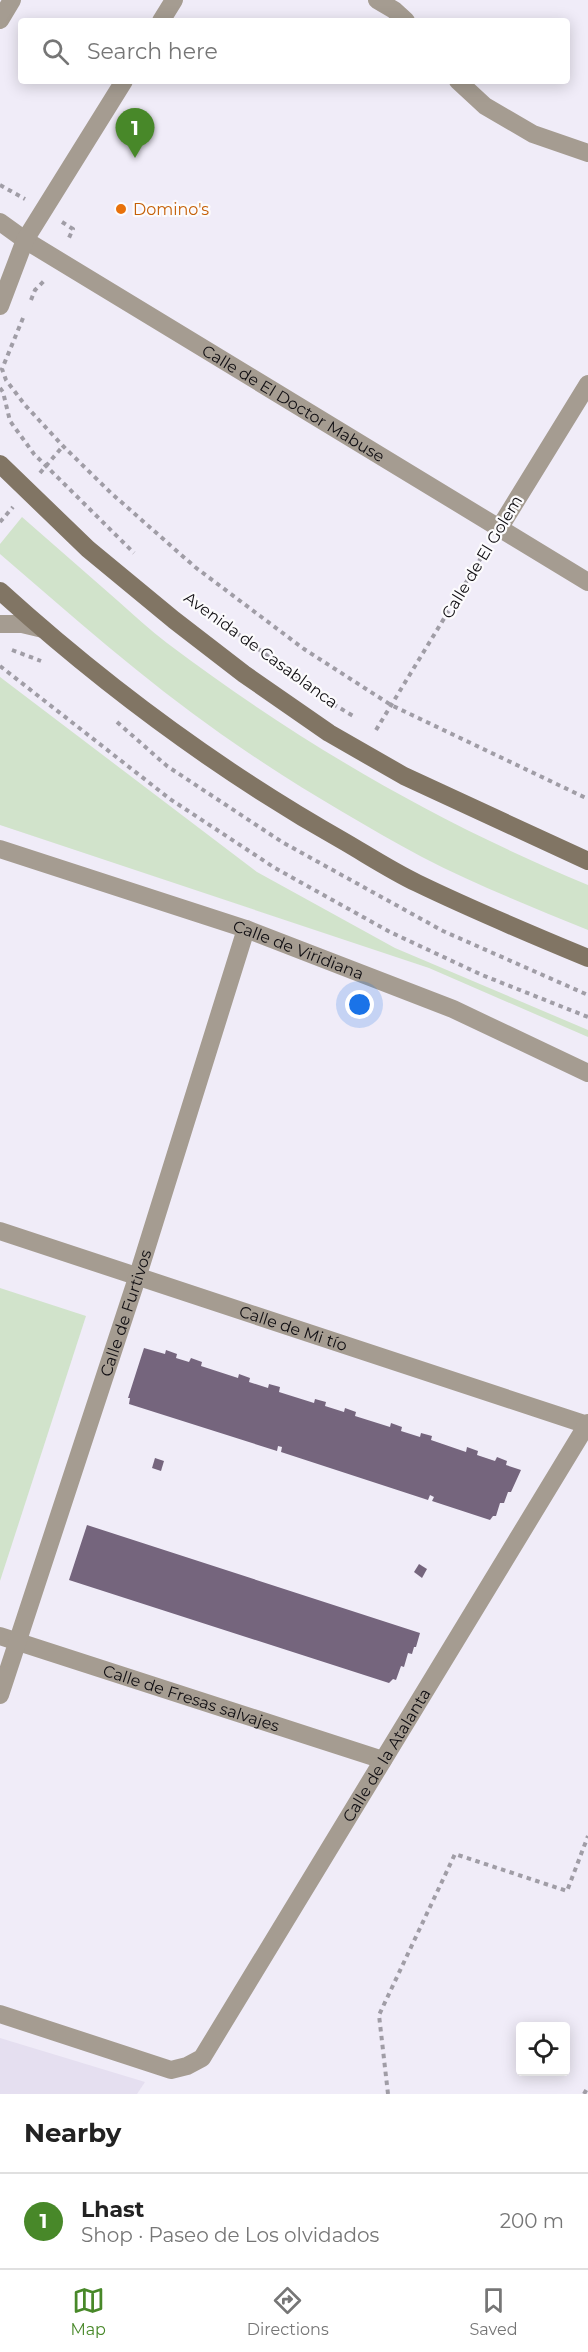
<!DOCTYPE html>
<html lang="en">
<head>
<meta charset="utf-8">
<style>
  body { margin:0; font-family:Montserrat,sans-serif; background:#f2f2f2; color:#222 }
  .controls { position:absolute; right:18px; bottom:18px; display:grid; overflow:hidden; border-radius:6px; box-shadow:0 3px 15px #0003 }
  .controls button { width:54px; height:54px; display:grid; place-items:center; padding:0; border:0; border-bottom:2px solid #e0e0e0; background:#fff; color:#222; font:30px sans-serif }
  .you { position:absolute; left:360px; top:1005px; width:21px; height:21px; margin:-15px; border:4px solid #fff; border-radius:50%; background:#1a73e8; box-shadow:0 0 0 9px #1a73e833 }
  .badge { display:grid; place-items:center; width:39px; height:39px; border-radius:50%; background:#488829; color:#fff; font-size:20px; font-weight:700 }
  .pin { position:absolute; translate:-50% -50px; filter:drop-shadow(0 2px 3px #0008) }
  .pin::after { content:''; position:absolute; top:32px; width:21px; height:18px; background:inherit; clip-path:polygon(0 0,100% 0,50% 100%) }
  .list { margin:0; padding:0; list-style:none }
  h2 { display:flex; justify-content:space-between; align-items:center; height:78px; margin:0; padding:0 24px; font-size:26px }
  h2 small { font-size:20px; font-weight:400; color:#767676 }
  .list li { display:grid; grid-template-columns:39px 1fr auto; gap:18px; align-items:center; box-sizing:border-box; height:96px; padding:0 24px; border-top:2px solid #e0e0e0 }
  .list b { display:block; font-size:22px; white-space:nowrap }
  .list p { margin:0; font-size:20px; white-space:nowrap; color:#767676 }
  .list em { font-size:20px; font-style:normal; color:#767676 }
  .icon { flex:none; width:33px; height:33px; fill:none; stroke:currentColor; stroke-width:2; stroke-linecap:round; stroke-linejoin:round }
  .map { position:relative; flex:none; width:588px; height:2094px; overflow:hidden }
  .search { position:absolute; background:#fff; box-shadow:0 3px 15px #0003; left:18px; right:18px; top:18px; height:66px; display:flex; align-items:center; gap:15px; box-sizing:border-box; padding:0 21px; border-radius:6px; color:#767676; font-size:22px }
  .sheet { height:174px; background:#fff }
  nav { display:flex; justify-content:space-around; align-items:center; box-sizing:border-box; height:84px; border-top:2px solid #e0e0e0; background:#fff; font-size:16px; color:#767676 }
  nav a { display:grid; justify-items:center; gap:3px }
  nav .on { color:#488829 }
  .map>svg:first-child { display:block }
  .built { fill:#e5dff0 }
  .green { fill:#d1e3cb }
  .building { fill:#75657d }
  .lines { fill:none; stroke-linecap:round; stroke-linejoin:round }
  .path { stroke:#a09da6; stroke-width:4; stroke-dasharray:4.5 4.5; stroke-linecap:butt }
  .street { stroke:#a59c91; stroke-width:18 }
  .secondary { stroke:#817564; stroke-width:18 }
  .food-dot { fill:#e8710a; stroke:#fcfbfd; stroke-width:2 }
  .labels { text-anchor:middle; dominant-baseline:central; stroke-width:4.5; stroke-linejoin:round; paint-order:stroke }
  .food-label { font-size:16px; fill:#c56008; stroke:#fcfbfd; text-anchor:start }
  .street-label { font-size:16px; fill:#100e12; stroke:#fcfbfd }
</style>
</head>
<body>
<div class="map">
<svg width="588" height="2094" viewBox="0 0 588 2094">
  <rect width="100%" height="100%" fill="#f0ecf8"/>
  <path class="built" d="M0,2038L145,2082L137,2094H0Z"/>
  <g class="green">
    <path d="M22,517C54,545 86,573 118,601C134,615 150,630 167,643C300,743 434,821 588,885V930C532,907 476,885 422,857C354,820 285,779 221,734C143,679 72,616 0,554V544Z"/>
    <path d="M0,677L257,872L395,948L588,1030V1037L429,968L0,825Z"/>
    <path d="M0,1288L86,1316L0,1581Z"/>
  </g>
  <g class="building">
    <path d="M144,1348L165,1354L166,1350L177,1354L176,1358L189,1362L191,1358L202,1362L201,1366L238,1378L239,1374L250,1378L249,1382L268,1388L269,1384L280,1387L279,1392L314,1403L315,1399L326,1402L325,1406L344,1412L345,1408L356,1412L355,1416L390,1427L391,1423L402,1427L401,1431L420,1437L421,1433L432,1436L431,1440L466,1452L467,1447L478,1451L477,1455L495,1461L497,1457L507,1461L506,1465L521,1470L511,1492H508L504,1503H500L496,1516H493L490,1520L432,1501L434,1497L430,1495L428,1500L281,1452L282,1447L278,1446L277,1451L129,1404L130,1398H128Z"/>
    <path d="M155,1458L164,1461L161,1471L152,1468Z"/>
    <path d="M87,1525L420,1633L416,1647H414L412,1654L408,1653L404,1667L401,1666L396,1680L393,1679L389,1683L69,1580Z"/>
    <path d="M419,1564L427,1569L422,1578L414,1572Z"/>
  </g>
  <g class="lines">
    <g class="path">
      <path d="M0,185L25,199"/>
      <path d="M62,222L73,229L68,240"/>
      <path d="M31,300L35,290L45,280"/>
      <path d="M23,318L2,369L6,380L25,405L63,446L111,493L195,567L304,649L391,705L588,799"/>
      <path d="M0,388L3,392L10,421L34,454L134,553"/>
      <path d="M40,473L63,446"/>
      <path d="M0,522L13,507"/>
      <path d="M200,606L303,682"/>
      <path d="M12,650L41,661"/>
      <path d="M0,666L170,799L275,868L390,932L482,975L588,1017"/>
      <path d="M333,704L355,717"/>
      <path d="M117,722L167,766L282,842L443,931L588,995"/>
      <path d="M376,730L487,548"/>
      <path d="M388,2094L379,2015L455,1854L567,1891L588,1836"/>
      <path d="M584,2094L588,2087"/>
    </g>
    <g class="street">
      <path d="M377,0L394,10L406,21"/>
      <path d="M0,20L12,0"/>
      <path d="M161,21L174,0"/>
      <path d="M458,81L485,106L533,134L588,153"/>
      <path id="s1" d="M0,222L25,240L588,582"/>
      <path d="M0,306L25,240L124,81"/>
      <path d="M500,527L588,384"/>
      <path d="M0,624H22L43,629"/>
      <path id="s2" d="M0,849L246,929L453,1009L588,1073"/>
      <path id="s3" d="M0,1231L587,1425"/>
      <path id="s4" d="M0,1636L383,1760"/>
      <path id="s5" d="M0,1695L138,1275L246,929"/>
      <path id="s6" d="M0,2014L171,2070L187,2066L202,2058L588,1423"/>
    </g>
    <g class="secondary">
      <path d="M0,464L88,549L174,620L244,674L329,733L404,776L588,861"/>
      <path d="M0,591C106,687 221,772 345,842C369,856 392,871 417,883C473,910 530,934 588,958"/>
    </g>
  </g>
  <circle class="food-dot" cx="121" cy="209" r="6"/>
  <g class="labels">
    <g class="food-label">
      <text x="133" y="209">Domino's</text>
    </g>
    <g class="street-label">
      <text stroke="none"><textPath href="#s1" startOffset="345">Calle de El Doctor Mabuse</textPath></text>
      <text transform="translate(482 557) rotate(-59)">Calle de El Golem</text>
      <text transform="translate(261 650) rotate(36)">Avenida de Casablanca</text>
      <text stroke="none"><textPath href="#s2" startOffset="315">Calle de Viridiana</textPath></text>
      <text stroke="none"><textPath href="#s5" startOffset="402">Calle de Furtivos</textPath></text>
      <text stroke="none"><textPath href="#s3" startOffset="309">Calle de Mi tío</textPath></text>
      <text stroke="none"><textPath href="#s4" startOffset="201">Calle de Fresas salvajes</textPath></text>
      <text stroke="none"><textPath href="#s6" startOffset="568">Calle de la Atalanta</textPath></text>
    </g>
  </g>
</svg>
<div class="controls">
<button><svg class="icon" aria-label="locate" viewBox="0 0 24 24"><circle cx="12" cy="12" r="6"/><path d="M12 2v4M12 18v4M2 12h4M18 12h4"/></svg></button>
</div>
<div class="you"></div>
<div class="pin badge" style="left:135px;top:158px">1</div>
<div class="search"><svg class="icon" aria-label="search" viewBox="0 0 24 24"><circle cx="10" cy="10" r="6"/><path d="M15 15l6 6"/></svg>Search here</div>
</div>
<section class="sheet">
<h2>Nearby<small></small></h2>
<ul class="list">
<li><span class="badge">1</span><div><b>Lhast</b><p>Shop · Paseo de Los olvidados</p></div><em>200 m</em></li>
</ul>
</section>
<nav>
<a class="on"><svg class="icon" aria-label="map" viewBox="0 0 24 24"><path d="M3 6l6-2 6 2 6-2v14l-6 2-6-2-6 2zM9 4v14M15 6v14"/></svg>Map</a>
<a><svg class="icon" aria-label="directions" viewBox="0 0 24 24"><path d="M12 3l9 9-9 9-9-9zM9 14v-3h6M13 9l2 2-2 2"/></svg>Directions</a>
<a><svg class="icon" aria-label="saved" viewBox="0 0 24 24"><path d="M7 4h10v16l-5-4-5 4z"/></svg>Saved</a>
</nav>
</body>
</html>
